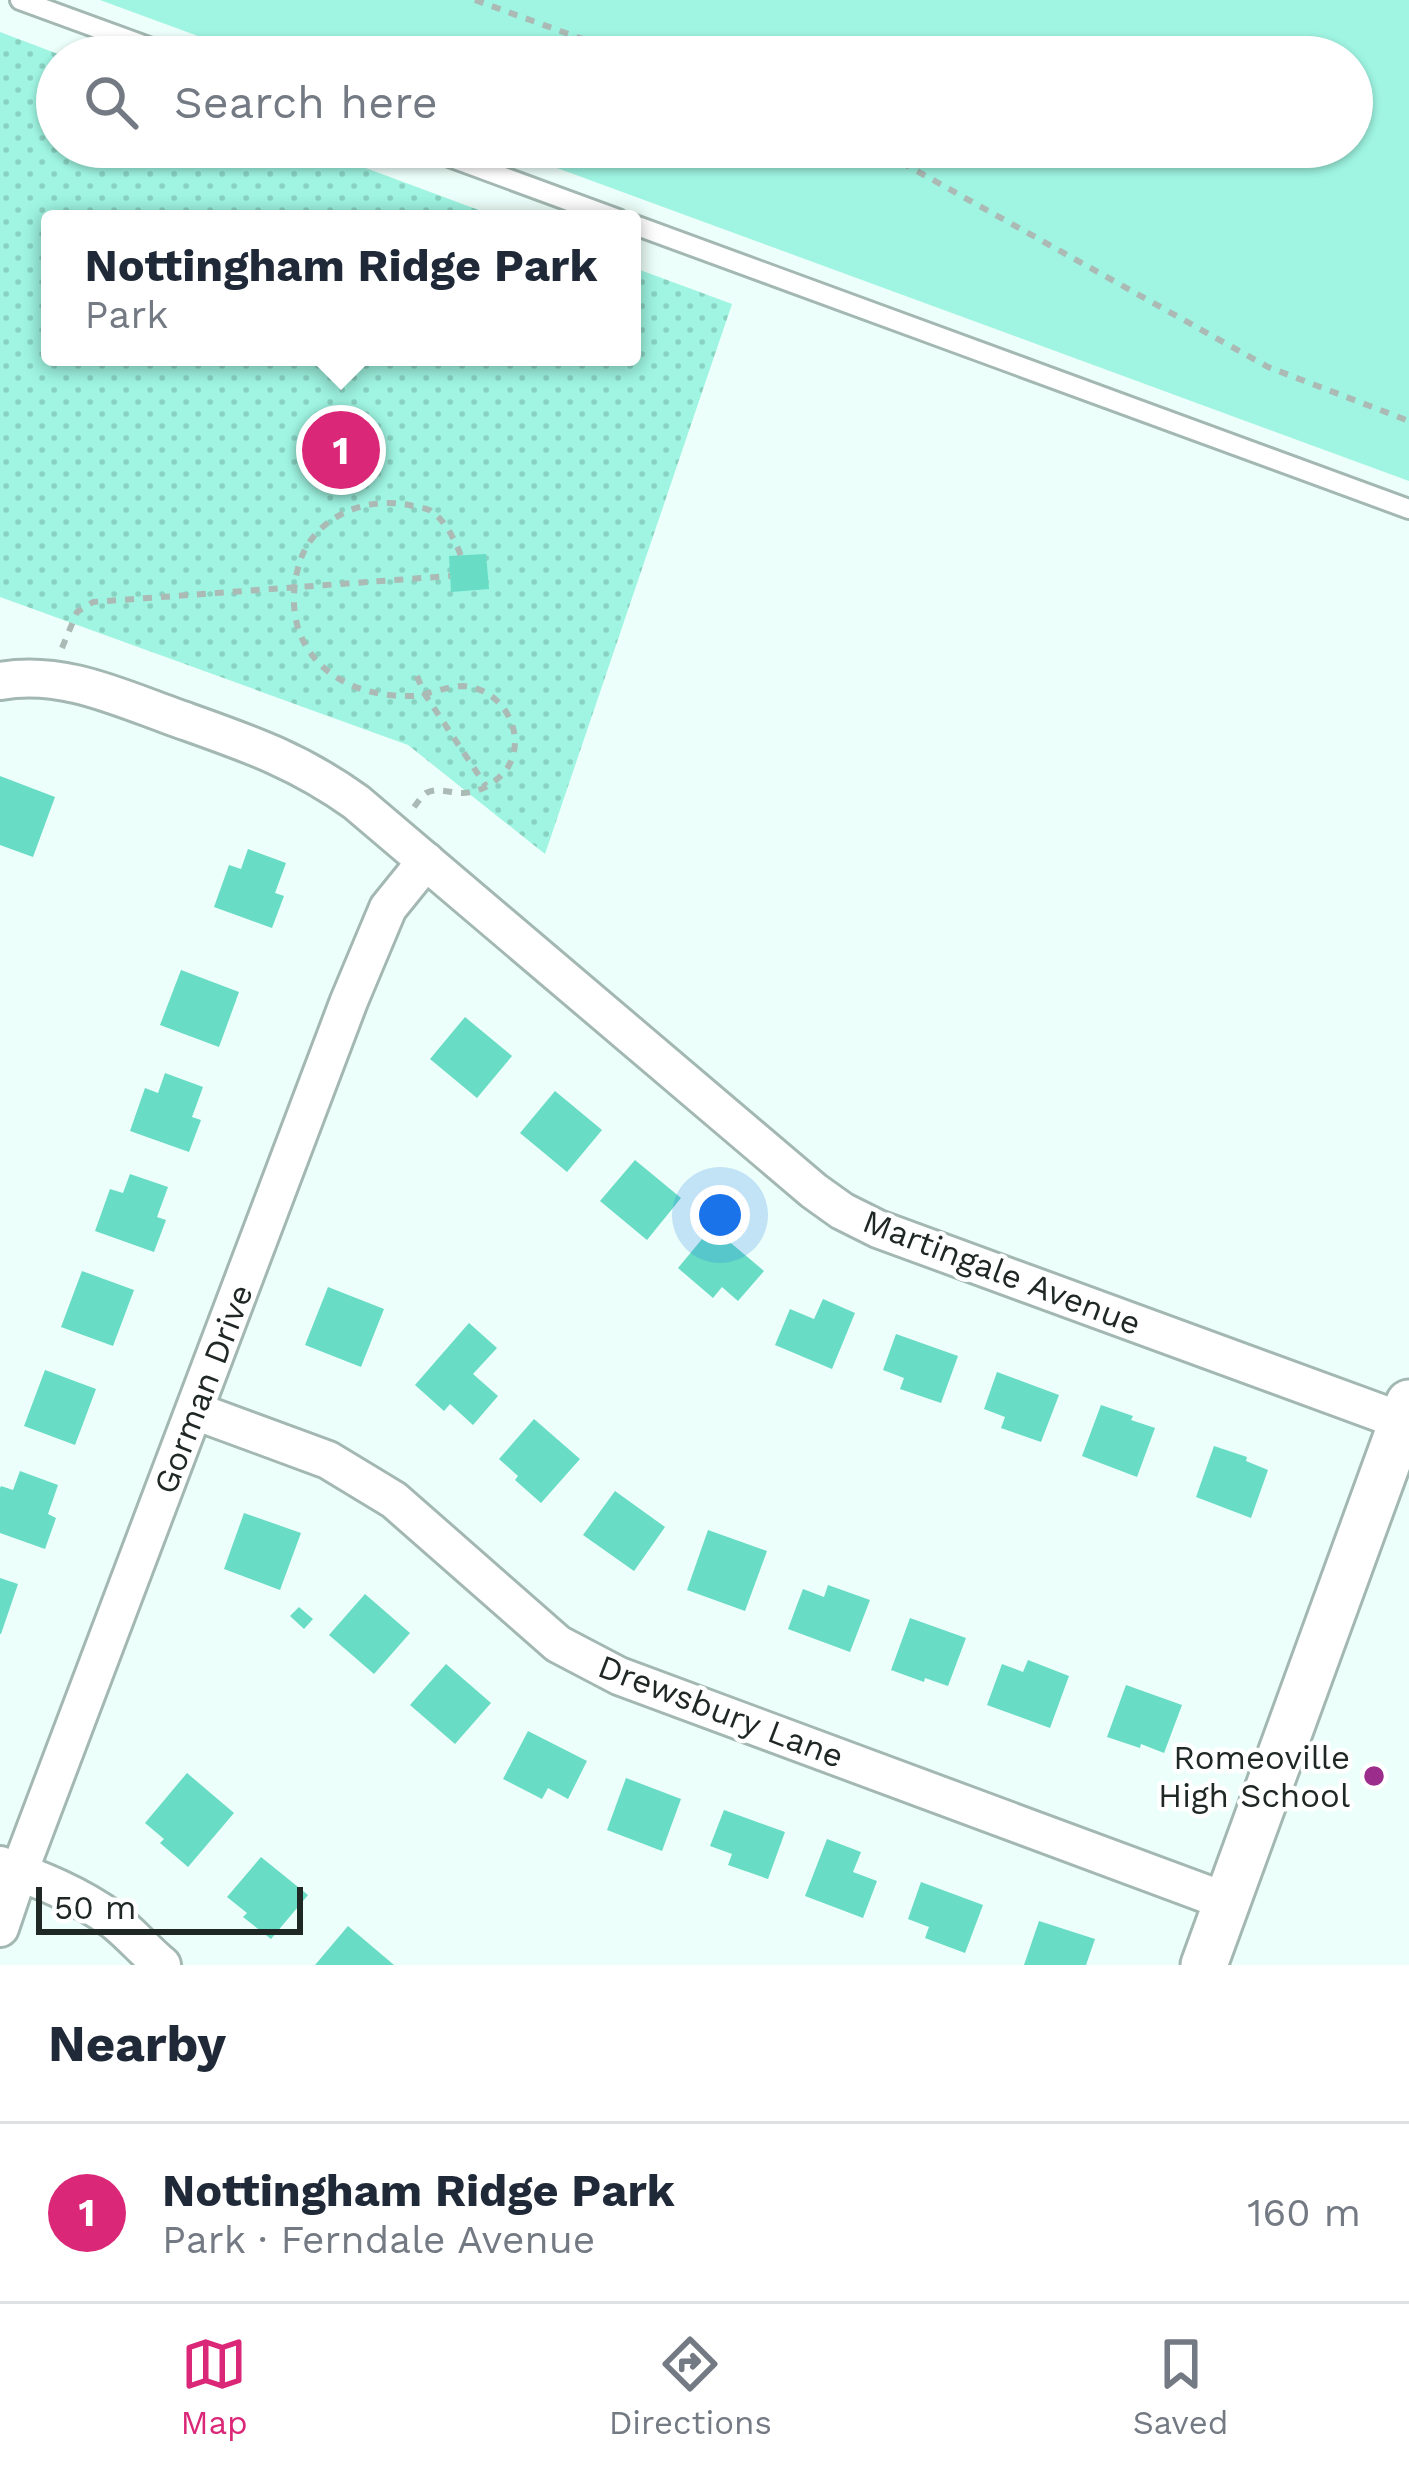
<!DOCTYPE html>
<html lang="en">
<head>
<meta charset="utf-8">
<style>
  body { margin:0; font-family:"Work Sans",sans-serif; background:#f2f2f3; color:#1f2937 }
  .scale { position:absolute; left:36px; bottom:30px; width:267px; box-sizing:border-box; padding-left:12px; border:6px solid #202826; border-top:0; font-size:33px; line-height:42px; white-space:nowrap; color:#202826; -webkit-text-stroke:9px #fff; paint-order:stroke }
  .you { position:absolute; left:720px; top:1215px; width:42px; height:42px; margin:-30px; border:9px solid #fff; border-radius:50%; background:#1a73e8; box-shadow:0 0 0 18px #1a73e833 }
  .badge { display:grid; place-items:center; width:78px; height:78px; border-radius:50%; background:#db2777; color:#fff; font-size:39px; font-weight:700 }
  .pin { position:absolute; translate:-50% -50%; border:6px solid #fff; box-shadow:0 3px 12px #0006 }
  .popup { position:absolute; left:41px; top:210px; width:600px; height:156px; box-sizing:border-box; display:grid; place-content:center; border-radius:12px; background:#fff; filter:drop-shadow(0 3px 9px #0005); font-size:39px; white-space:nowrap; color:#747a83 }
  .popup b { font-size:45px; color:#1f2937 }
  .popup::after { content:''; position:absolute; left:50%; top:100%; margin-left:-24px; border:24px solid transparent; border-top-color:#fff }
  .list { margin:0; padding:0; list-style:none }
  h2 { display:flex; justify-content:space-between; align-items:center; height:156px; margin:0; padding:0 48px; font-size:51px }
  h2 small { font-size:39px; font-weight:400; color:#747a83 }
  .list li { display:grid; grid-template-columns:78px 1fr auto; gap:36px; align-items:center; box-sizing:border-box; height:180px; padding:0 48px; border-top:3px solid #e0e1e3 }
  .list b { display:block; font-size:45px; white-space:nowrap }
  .list p { margin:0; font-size:39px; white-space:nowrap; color:#747a83 }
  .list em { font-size:39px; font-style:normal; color:#747a83 }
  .icon { flex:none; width:66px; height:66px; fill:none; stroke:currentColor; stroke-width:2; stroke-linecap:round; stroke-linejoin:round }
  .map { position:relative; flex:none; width:1409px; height:1965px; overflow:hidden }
  .search { position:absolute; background:#fff; box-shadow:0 3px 9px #0004; left:36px; right:36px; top:36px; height:132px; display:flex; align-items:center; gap:30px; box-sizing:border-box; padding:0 42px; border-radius:66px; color:#747a83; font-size:45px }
  .sheet { height:336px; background:#fff }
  nav { display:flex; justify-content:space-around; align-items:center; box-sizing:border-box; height:168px; border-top:3px solid #e0e1e3; background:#fff; font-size:33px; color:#747a83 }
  nav a { display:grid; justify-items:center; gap:6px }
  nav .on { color:#db2777 }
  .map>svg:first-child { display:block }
  .green { fill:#9ff5e2 }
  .park { fill:url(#park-dots) }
  .building { fill:#68dcc5 }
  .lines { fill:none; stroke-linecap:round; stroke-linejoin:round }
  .service-casing { stroke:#a3b8b2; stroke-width:24 }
  .minor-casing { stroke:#a3b8b2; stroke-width:42 }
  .tertiary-casing { stroke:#a3b8b2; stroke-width:51 }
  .path { stroke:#acbab6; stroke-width:6; stroke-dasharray:9 9; stroke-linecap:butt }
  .service { stroke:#fff; stroke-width:18 }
  .minor { stroke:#fff; stroke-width:36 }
  .tertiary { stroke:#fff; stroke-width:45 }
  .poi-dot { fill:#9c2d8c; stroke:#fff; stroke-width:4.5 }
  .labels { text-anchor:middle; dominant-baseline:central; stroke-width:9; stroke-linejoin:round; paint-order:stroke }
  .street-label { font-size:33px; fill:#202826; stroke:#fff }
  .poi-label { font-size:33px; fill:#202826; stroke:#fff; text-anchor:end }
</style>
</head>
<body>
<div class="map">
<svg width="1409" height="1965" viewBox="0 0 1409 1965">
  <defs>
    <pattern id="park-dots" width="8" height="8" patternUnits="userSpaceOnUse" patternTransform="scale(3)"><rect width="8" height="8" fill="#9ff5e2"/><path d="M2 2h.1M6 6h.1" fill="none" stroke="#89d2c2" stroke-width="1.8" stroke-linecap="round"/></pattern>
  </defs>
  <rect width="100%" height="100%" fill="#edfffa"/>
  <path class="green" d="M100,0H1409V481L500,147H1352V57H255Z"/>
  <path class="park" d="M0,32L66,57H57V147H309L503,219H50V357H632V267L732,304L545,854L408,745L0,597Z"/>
  <g class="building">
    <path d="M486,554L489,589L451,592L449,556Z"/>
    <path d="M0,776L55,797L33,857L0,845Z"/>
    <path d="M248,849L286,863L275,893L284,896L272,928L214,907L229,865L241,869Z"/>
    <path d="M181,970L239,992L219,1047L160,1025Z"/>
    <path d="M465,1017L512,1056L477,1098L430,1059Z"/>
    <path d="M165,1073L203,1087L192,1117L201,1120L189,1152L130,1131L145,1088L158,1093Z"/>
    <path d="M555,1091L602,1130L567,1172L520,1133Z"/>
    <path d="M635,1160L681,1198L647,1240L600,1201Z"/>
    <path d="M130,1174L168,1187L157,1217L166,1220L154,1252L95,1231L110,1189L123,1193Z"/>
    <path d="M712,1227L764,1271L738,1301L722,1287L713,1298L678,1268Z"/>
    <path d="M82,1271L134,1290L113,1346L61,1327Z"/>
    <path d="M328,1287L384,1309L361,1367L305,1345Z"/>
    <path d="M823,1299L855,1313L832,1369L775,1345L790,1309L814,1319Z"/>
    <path d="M469,1323L497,1348L473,1374L498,1396L473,1425L450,1404L444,1411L415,1385Z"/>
    <path d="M896,1334L958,1356L941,1403L900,1389L904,1378L883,1370Z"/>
    <path d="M45,1370L96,1389L75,1445L24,1426Z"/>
    <path d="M997,1372L1059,1395L1041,1442L1001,1428L1005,1417L984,1409Z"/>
    <path d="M1101,1405L1133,1416L1131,1420L1155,1428L1137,1477L1082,1456Z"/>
    <path d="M534,1419L580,1459L541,1503L515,1480L518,1476L499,1459Z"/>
    <path d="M1214,1446L1247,1457L1246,1461L1268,1470L1251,1518L1196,1497Z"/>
    <path d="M20,1471L58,1485L48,1514L56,1518L45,1549L0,1533V1488L1,1486L13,1490Z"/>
    <path d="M615,1491L665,1527L634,1571L583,1535Z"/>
    <path d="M244,1513L301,1533L280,1590L224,1569Z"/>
    <path d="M708,1530L767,1551L745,1611L687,1590Z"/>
    <path d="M0,1578L18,1584L1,1634H0Z"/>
    <path d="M828,1585L870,1600L850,1652L788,1629L803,1589L824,1597Z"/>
    <path d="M365,1594L410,1633L374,1674L329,1635Z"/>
    <path d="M299,1607L313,1619L304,1629L290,1616Z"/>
    <path d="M910,1618L966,1638L948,1686L925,1678L924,1682L891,1670Z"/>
    <path d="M1028,1660L1069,1676L1050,1728L987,1705L1002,1664L1023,1672Z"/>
    <path d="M446,1664L491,1703L455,1744L410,1705Z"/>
    <path d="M1126,1685L1182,1705L1164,1753L1141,1744L1140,1748L1107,1737Z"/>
    <path d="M528,1731L587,1761L568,1799L548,1788L542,1799L503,1779Z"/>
    <path d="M187,1773L234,1813L188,1867L160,1843L164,1839L145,1823Z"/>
    <path d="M626,1778L681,1799L662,1851L607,1830Z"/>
    <path d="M724,1810L785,1832L768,1879L728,1865L732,1854L710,1846Z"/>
    <path d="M827,1839L861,1852L853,1872L877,1881L863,1918L805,1896Z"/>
    <path d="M261,1857L308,1895L271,1939L243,1917L247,1913L227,1897Z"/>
    <path d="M921,1882L983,1905L965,1953L925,1938L929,1927L908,1919Z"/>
    <path d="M1039,1921L1095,1939L1086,1965H1024Z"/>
    <path d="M348,1926L394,1965H315Z"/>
  </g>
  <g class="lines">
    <defs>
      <g id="service">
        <path d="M20,0L176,57"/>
        <path d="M422,147L618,219"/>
        <path d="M632,224L1409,509"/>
      </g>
      <g id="minor">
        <path d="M0,681C60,670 116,696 171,716C241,741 295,758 356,802L814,1191L842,1211L878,1229L1402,1421"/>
        <path d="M195,1411L328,1460L394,1500L558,1644L619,1676L1228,1902"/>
        <path d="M0,1865C39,1879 79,1895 113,1920C129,1932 145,1951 162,1965"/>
        <path d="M0,1928L19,1872L349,1001L388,908L426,861"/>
      </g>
      <path id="tertiary" d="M1204,1965L1409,1403"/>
    </defs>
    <use href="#service" class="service-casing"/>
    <use href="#minor" class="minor-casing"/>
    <use href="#tertiary" class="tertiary-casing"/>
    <g class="path">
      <path d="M475,0L632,57"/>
      <path d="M869,147L899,161L1268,367L1409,421"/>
      <path d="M62,648L77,612L93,602L450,576"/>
      <path d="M417,676L424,693L486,786"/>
      <path d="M414,807C418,802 421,797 426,793C438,787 450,793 462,793C480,793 498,782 508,767C528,733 502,688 463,686C445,686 427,696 409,696C333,697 278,646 298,568C310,518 366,494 413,506C415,506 429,509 431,511C445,520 455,540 461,556"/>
    </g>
    <use href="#service" class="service"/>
    <use href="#minor" class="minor"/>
    <use href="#tertiary" class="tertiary"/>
  </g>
  <circle class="poi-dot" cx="1374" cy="1776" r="12"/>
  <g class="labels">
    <g class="street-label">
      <text transform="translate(1002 1272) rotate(21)">Martingale Avenue</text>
      <text transform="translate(203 1389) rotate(-69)">Gorman Drive</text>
      <text transform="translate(721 1711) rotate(21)">Drewsbury Lane</text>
    </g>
    <g class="poi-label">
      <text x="1350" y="1757">Romeoville<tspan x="1350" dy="38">High School</tspan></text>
    </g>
  </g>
</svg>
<div class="scale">50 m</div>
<div class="you"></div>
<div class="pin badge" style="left:341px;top:450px">1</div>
<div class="popup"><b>Nottingham Ridge Park</b>Park</div>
<div class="search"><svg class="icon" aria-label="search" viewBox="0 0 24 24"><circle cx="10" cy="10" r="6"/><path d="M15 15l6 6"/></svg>Search here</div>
</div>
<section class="sheet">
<h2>Nearby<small></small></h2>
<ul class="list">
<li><span class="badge">1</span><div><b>Nottingham Ridge Park</b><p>Park · Ferndale Avenue</p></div><em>160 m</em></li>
</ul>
</section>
<nav>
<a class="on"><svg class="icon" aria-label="map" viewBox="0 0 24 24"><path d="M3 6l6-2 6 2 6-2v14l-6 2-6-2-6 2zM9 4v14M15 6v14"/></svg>Map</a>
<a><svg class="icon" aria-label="directions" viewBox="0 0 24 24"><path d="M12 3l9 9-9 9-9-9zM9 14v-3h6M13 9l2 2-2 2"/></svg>Directions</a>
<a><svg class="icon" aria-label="saved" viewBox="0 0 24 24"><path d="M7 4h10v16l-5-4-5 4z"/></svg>Saved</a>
</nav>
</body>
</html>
